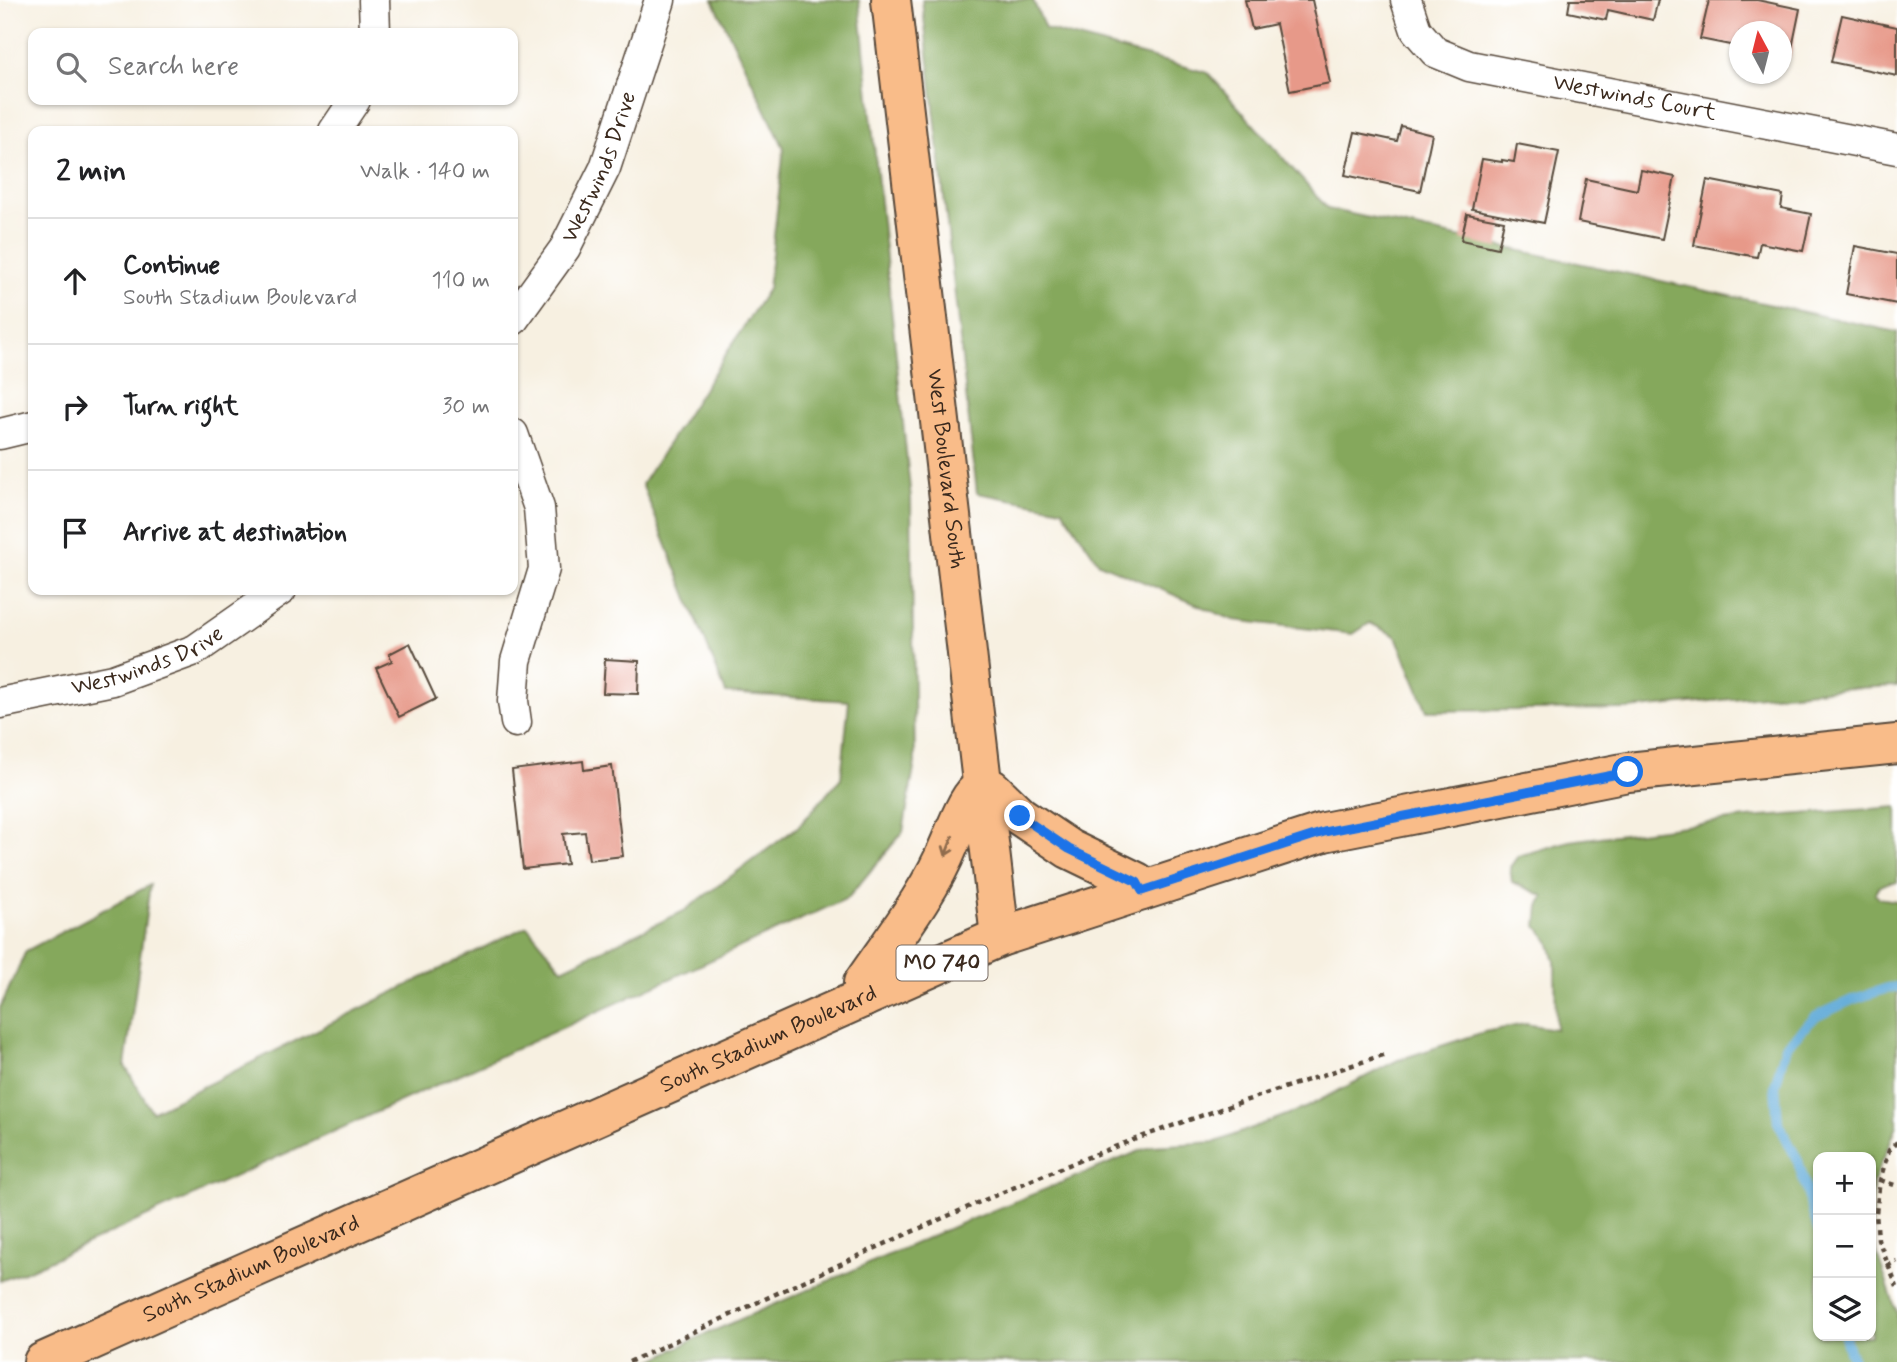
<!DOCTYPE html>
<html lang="en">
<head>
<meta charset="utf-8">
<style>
  body { margin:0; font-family:Mynerve,sans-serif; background:#f6f6f6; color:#202124 }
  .controls { position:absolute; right:21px; bottom:21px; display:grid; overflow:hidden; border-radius:14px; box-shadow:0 2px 5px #0004 }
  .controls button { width:63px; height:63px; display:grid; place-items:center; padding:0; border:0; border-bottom:2px solid #e0e0e0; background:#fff; color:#202124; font:35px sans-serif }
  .compass { position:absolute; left:1729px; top:21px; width:63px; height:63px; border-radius:50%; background:#fff; box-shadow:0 2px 5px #0004; rotate:353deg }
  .stop { position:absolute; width:21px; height:21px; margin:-16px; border:5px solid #1a73e8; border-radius:50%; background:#fff }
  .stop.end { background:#1a73e8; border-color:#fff; box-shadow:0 2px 7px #0008 }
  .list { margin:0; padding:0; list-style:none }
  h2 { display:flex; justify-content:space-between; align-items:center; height:91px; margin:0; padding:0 28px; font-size:30px }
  h2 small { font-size:23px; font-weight:400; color:#757577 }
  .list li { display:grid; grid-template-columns:46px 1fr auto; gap:21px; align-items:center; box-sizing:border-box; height:126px; padding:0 28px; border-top:2px solid #e0e0e0 }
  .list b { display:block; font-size:26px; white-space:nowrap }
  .list p { margin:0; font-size:23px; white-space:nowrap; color:#757577 }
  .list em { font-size:23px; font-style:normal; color:#757577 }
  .icon { flex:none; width:38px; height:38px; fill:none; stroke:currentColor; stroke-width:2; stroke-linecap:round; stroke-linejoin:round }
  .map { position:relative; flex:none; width:1897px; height:1362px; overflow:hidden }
  .search { position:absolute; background:#fff; box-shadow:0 2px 5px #0004; left:28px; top:28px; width:490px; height:77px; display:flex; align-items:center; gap:18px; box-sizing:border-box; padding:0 24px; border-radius:14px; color:#757577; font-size:26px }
  .panel { position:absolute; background:#fff; box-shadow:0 2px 5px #0004; left:28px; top:126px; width:490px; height:469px; border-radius:14px }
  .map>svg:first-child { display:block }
  .forest { fill:#85a85c; stroke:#60693d; stroke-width:2 }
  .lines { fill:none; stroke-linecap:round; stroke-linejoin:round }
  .stream { stroke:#60aad8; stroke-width:10 }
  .building { fill:#e79989 }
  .minor-casing { stroke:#57483b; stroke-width:33 }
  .major-casing { stroke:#57483b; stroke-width:42 }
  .path { stroke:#57483b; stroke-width:4.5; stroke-dasharray:5 5; stroke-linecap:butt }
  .minor { stroke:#fff; stroke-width:30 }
  .major { stroke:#f9bc89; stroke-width:38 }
  .oneway { stroke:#906c4e }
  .route { stroke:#1a73e8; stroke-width:9 }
  .labels { text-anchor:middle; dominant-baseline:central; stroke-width:7; stroke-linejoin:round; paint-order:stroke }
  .shield { fill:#fff; stroke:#766a62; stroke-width:2 }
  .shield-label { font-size:21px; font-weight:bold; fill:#3b2a1e }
  .street-label { font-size:23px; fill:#3b2a1e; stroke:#fff }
</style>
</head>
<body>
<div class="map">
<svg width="1897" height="1362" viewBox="0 0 1897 1362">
  <rect width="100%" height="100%" fill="#fff"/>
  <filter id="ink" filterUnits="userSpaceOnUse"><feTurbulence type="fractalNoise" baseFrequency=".0143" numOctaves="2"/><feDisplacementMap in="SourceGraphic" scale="14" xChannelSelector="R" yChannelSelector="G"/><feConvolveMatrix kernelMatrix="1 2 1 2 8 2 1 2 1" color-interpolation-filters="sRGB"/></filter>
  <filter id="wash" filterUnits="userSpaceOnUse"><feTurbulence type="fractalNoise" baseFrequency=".00686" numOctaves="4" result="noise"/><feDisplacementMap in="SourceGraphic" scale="28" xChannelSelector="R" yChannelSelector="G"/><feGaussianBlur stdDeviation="1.57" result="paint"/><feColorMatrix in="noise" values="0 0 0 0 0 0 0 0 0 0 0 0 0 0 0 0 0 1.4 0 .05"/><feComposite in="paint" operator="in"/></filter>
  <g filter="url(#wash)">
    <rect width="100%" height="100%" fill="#f7f0e1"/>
    <g class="forest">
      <path d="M713,0H859L911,499L915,763L903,832L848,898L29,1270L0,1281V1008L26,951L150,885L125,1066L152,1112L527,926L562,969L684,911L799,826L841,778L849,701L726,693L642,484L768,289L784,148Z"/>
      <path d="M922,0H1033L1045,29L1208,73L1328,209L1897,332V686L1835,689L1629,709L1427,711L1396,636L1370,623L1353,634L1233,620L1099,563L1062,509L977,493Z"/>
      <path d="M1897,807V882H1890L1878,887L1875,894L1879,898L1897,901V1125L1873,1184L1871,1232V1157H1818V1336H1871V1236L1897,1313V1362H649L695,1339L957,1225L1152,1146L1216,1142L1307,1107L1398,1060L1484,1032L1525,1024L1556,1029L1555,961L1549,941L1537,926L1539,906L1544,896L1512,882L1510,867L1518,856L1569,841L1747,818Z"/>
    </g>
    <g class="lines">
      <g class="stream">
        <path d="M1818,1229L1798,1161L1778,1122L1775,1086L1786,1046L1815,1017L1854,999L1888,988L1897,987"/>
        <path d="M1845,1336L1849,1351L1854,1362"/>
      </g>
    </g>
    <g id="blocks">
      <g class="building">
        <path d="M1245,0H1312L1330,83L1290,91L1276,24L1252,29Z"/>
        <path d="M1570,0H1658L1653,20L1608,10L1606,20L1568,12Z"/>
        <path d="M1709,0H1757L1800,9L1790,58L1782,56V32H1740V47L1700,39Z"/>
        <path d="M1842,15L1897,27V76L1831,62Z"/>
        <path d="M1401,126L1432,134L1420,191L1345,175L1355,132L1397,141Z"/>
        <path d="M1517,144L1559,152L1544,223L1472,209L1482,159L1502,162V160L1514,162Z"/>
        <path d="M1641,170L1675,177L1662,239L1578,222L1586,179L1637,190Z"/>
        <path d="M1707,180L1783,195L1781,208L1811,214L1803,251L1760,243L1757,257L1694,245Z"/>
        <path d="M1467,214L1504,221L1498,248L1461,240Z"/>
        <path d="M1855,246L1897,254V304L1846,294Z"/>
        <path d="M410,643L436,699L399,717L376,668L392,661L389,654Z"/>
        <path d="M605,659L639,661L638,694L603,693Z"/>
        <path d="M583,761L584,770L612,766L623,856L589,860L585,832L563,834L567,864L523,869L512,770Z"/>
      </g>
    </g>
  </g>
  <g filter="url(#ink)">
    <use href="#blocks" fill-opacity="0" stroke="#57483b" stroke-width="2"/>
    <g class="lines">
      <defs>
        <g id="minor">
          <path d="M374,0L375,33"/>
          <path id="s1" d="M1406,0L1416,30L1435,52L1469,66L1897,149"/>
          <path d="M334,131L355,100"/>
          <path id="s2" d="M513,320L565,248L605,168L660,0"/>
          <path d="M0,434L33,426"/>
          <path d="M513,434L539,508L544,569L516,661L513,701L516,722"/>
          <path id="s3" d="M0,703L113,680L195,650L281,590"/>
        </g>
        <g id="major">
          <path id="s4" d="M891,0L1000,937"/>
          <path d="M863,998V983C891,942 931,891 949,845C954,833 967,799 976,792C981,788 987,789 992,789L1020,816L1069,849L1137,882L1142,891"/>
          <path id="s5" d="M43,1362L1000,937L1324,832L1628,772L1897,744"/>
        </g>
      </defs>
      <use href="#minor" class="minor-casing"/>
      <use href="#major" class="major-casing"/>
      <g class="path">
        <path d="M1897,1142L1889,1150L1880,1180L1876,1213L1878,1239L1897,1287"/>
        <path d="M1880,1180L1897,1186"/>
        <path d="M1887,1266L1897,1261"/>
        <path d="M629,1362C766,1299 903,1233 1044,1175C1154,1129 1269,1093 1383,1055"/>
      </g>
      <use href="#minor" class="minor"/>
      <use href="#major" class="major"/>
    </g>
    <defs><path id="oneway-shaft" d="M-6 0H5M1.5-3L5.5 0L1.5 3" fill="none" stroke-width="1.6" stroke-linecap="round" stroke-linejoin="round" transform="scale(1.75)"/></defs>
    <use class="oneway" href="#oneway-shaft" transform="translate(949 846) rotate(111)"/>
  </g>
  <g class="lines" filter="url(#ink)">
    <path class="route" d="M1020,816L1069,849L1137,882L1142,891L1324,832L1628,772"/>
  </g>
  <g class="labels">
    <rect class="shield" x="896.5" y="945.5" width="91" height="35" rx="5"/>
    <g class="shield-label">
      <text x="942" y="963">MO 740</text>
    </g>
    <g class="street-label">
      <text stroke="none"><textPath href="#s1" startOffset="266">Westwinds Court</textPath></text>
      <text stroke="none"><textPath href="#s2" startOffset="177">Westwinds Drive</textPath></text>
      <text stroke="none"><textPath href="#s4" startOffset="472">West Boulevard South</textPath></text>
      <text stroke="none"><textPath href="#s3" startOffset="154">Westwinds Drive</textPath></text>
      <text stroke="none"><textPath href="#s5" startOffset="794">South Stadium Boulevard</textPath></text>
      <text stroke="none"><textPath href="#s5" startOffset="228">South Stadium Boulevard</textPath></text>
    </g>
  </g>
</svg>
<div class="controls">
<button>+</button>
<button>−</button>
<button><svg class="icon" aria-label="layers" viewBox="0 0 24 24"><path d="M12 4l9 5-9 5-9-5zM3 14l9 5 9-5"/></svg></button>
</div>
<svg class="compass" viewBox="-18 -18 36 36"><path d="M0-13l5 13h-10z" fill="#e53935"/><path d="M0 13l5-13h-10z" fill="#757577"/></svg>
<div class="stop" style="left:1628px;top:772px"></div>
<div class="stop end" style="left:1020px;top:816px"></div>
<div class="search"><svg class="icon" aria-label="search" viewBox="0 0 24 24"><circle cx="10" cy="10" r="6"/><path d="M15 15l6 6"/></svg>Search here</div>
<section class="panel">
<h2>2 min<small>Walk · 140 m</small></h2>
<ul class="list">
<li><svg class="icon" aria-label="ahead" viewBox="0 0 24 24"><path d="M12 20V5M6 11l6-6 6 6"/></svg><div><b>Continue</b><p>South Stadium Boulevard</p></div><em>110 m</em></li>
<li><svg class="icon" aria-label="right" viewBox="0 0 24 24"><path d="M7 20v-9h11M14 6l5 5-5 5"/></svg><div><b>Turn right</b></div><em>30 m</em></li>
<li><svg class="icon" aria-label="arrive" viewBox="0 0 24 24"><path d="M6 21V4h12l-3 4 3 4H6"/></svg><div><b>Arrive at destination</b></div></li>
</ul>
</section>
</div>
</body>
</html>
